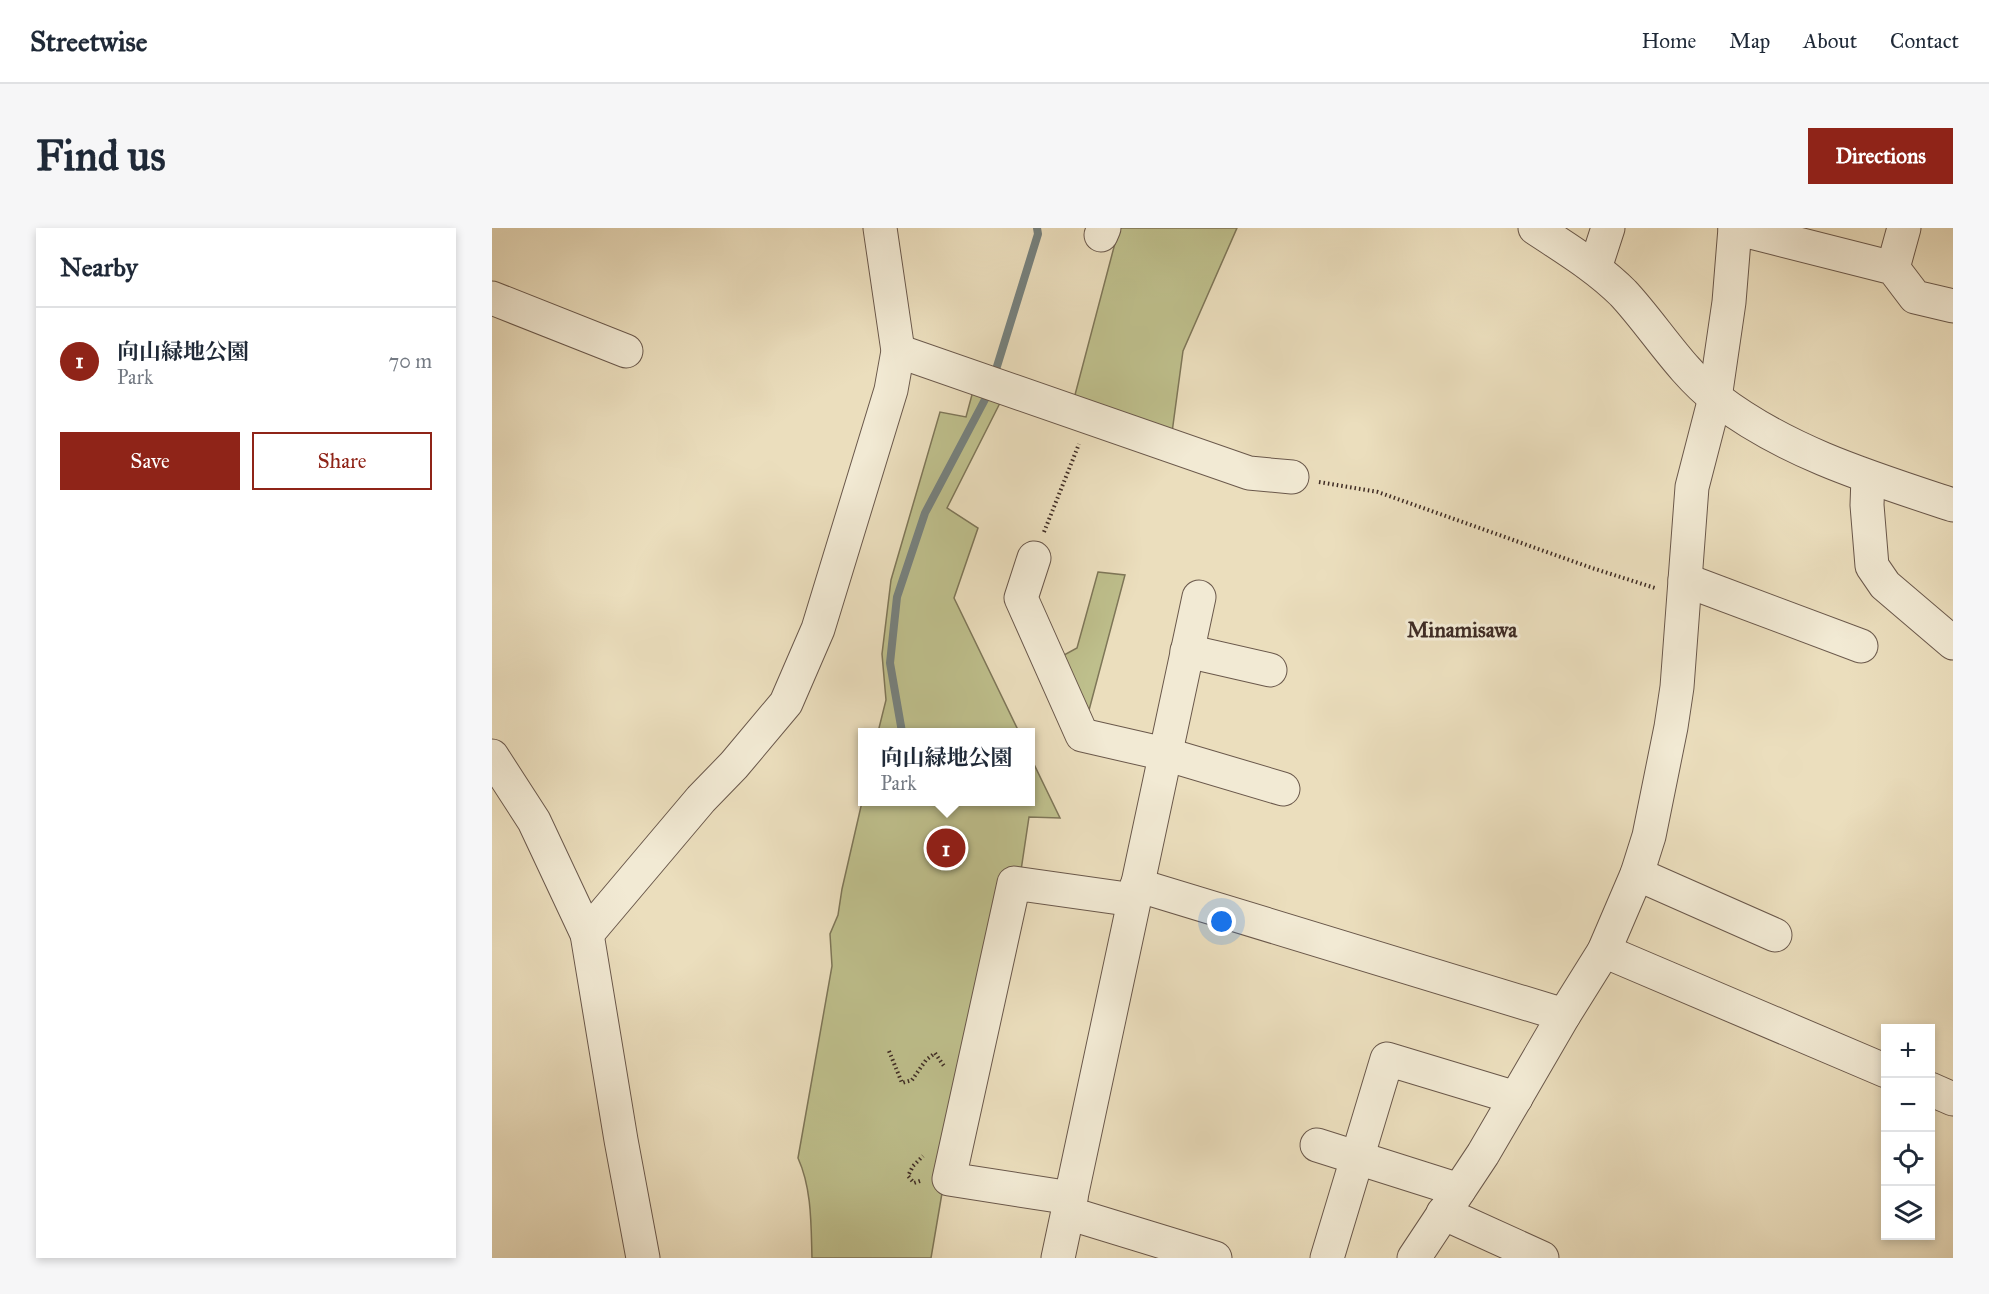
<!DOCTYPE html>
<html lang="en">
<head>
<meta charset="utf-8">
<style>
  body { margin:0; font-family:"IM FELL Great Primer","Noto Serif JP",serif; background:#f6f6f7; color:#1f2937 }
  .controls { position:absolute; right:18px; bottom:18px; display:grid; overflow:hidden; border-radius:0px; box-shadow:0 3px 9px #0003 }
  .controls button { width:54px; height:54px; display:grid; place-items:center; padding:0; border:0; border-bottom:2px solid #e0e1e3; background:#fff; color:#1f2937; font:30px sans-serif }
  .you { position:absolute; left:730px; top:694px; width:21px; height:21px; margin:-15px; border:4px solid #fff; border-radius:50%; background:#1a73e8; box-shadow:0 0 0 9px #1a73e833 }
  .badge { display:grid; place-items:center; width:39px; height:39px; border-radius:50%; background:#8f2418; color:#fff; font-size:20px; font-weight:700 }
  .pin { position:absolute; translate:-50% -50%; border:3px solid #fff; box-shadow:0 2px 6px #0006 }
  .popup { position:absolute; left:366px; top:500px; width:177px; height:78px; box-sizing:border-box; display:grid; place-content:center; border-radius:0px; background:#fff; filter:drop-shadow(0 2px 4px #0005); font-size:20px; white-space:nowrap; color:#747a83 }
  .popup b { font-size:22px; color:#1f2937 }
  .popup::after { content:''; position:absolute; left:50%; top:100%; margin-left:-12px; border:12px solid transparent; border-top-color:#fff }
  .list { margin:0; padding:0; list-style:none }
  h2 { display:flex; justify-content:space-between; align-items:center; height:78px; margin:0; padding:0 24px; font-size:26px }
  h2 small { font-size:20px; font-weight:400; color:#747a83 }
  .list li { display:grid; grid-template-columns:39px 1fr auto; gap:18px; align-items:center; box-sizing:border-box; height:108px; padding:0 24px; border-top:2px solid #e0e1e3 }
  .list b { display:block; font-size:22px; white-space:nowrap }
  .list p { margin:0; font-size:20px; white-space:nowrap; color:#747a83 }
  .list em { font-size:20px; font-style:normal; color:#747a83 }
  .actions { display:flex; gap:12px; padding:18px 24px }
  .actions a { flex:1; padding:14px 0; border:2px solid #8f2418; border-radius:0px; text-align:center; font-size:21px; color:#8f2418 }
  .actions .main { background:#8f2418; color:#fff }
  .icon { flex:none; width:33px; height:33px; fill:none; stroke:currentColor; stroke-width:2; stroke-linecap:round; stroke-linejoin:round }
  .map { position:relative; flex:none; width:1461px; height:1030px; overflow:hidden; border-radius:0px }
  header { display:flex; align-items:center; gap:36px; box-sizing:border-box; height:84px; padding:0 30px; background:#fff; border-bottom:2px solid #e0e1e3 }
  header strong { font-size:28px }
  nav { display:flex; gap:33px; margin-inline-start:auto; font-size:21px }
  .intro { display:flex; align-items:center; justify-content:space-between; box-sizing:border-box; height:144px; padding:0 36px }
  h1 { margin:0; font-size:42px }
  .button { padding:15px 27px; border-radius:0px; background:#8f2418; color:#fff; font-size:21px; font-weight:700 }
  main { display:flex; gap:36px; padding:0 36px }
  aside { flex:1; background:#fff; border-radius:0px; box-shadow:0 3px 9px #0003 }
  .map>svg:first-child { display:block }
  .green { fill:#bebf8c; stroke:#7e7658; stroke-width:1.5 }
  .lines { fill:none; stroke-linecap:round; stroke-linejoin:round }
  .stream { stroke:#76817e; stroke-width:8 }
  .minor-casing { stroke:#6a584b; stroke-width:35 }
  .path { stroke:#3f2c25; stroke-width:4; stroke-dasharray:1.5 3; stroke-linecap:butt }
  .minor { stroke:#f2ead4; stroke-width:33 }
  .labels { text-anchor:middle; dominant-baseline:central; stroke-width:6; stroke-linejoin:round; paint-order:stroke }
  .quarter-label { font-size:21px; font-weight:bold; fill:#3f2c25; stroke:#f2ead4 }
</style>
</head>
<body>
<header>
<strong>Streetwise</strong>
<nav><a>Home</a><a>Map</a><a>About</a><a>Contact</a></nav>
</header>
<div class="intro"><h1>Find us</h1><a class="button">Directions</a></div>
<main>
<aside>
<h2>Nearby<small></small></h2>
<ul class="list">
<li><span class="badge">1</span><div><b>向山緑地公園</b><p>Park</p></div><em>70 m</em></li>
</ul>
<div class="actions"><a class="main">Save</a><a>Share</a></div>
</aside>
<div class="map">
<svg width="1461" height="1030" viewBox="0 0 1461 1030">
  <rect width="100%" height="100%" fill="#ebdebd"/>
  <filter id="stains"><feTurbulence type="fractalNoise" baseFrequency=".00333" numOctaves="4"/><feColorMatrix values="0 0 0 0 .2 0 0 0 0 .09 0 0 0 0 .02 0 0 0 .5 -.17"/></filter>
  <radialGradient id="worn" r=".72"><stop offset=".6" stop-color="#630" stop-opacity="0"/><stop offset="1" stop-color="#630" stop-opacity=".3"/></radialGradient>
  <g class="green">
    <path d="M627,0H745L691,123L679,212L579,182Z"/>
    <path d="M481,163L509,173L455,280L486,300L462,370L527,504H386L394,472L390,426L399,352L448,184L474,189Z"/>
    <path d="M606,344L633,347L592,501L561,433L585,420Z"/>
    <path d="M538,528L568,590L537,589L528,649L459,912L439,1030H320C319,997 320,961 306,930L340,738L338,706L346,687L350,661L370,574H538Z"/>
  </g>
  <g class="lines">
    <g class="stream">
      <path d="M502,148L546,6L545,0"/>
      <path d="M410,504L398,435L405,369L433,285L498,162"/>
    </g>
    <defs>
      <g id="minor">
        <path d="M1043,0C1073,20 1105,39 1131,65C1161,97 1190,145 1225,171C1294,224 1379,250 1461,277"/>
        <path d="M1243,0L1401,40L1423,69L1461,78"/>
        <path d="M609,7L612,0"/>
        <path d="M1103,40L1116,0"/>
        <path d="M1401,40L1412,0"/>
        <path d="M0,70L134,123"/>
        <path d="M406,123L757,245L800,249"/>
        <path d="M1376,249L1375,277L1380,338L1393,357L1461,415"/>
        <path d="M542,330L529,370L590,507L673,526L791,561"/>
        <path d="M1193,352L1369,418"/>
        <path d="M695,423L778,442"/>
        <path d="M0,528L42,593L95,706L129,912L151,1030"/>
        <path d="M1145,646L1283,707"/>
        <path d="M645,657L1072,787"/>
        <path d="M95,706L209,571L242,537L294,475L326,401L399,162L406,123L388,0"/>
        <path d="M1112,723L1394,843"/>
        <path d="M1438,861L1461,871"/>
        <path d="M825,917L967,962"/>
        <path d="M579,970L457,951L522,655L642,672"/>
        <path d="M576,985L723,1030"/>
        <path d="M951,985L1050,1030"/>
        <path d="M566,1030L707,369"/>
        <path d="M835,1030L895,831L1024,870"/>
        <path d="M922,1030L991,926L1072,787L1112,723L1145,646L1157,608L1179,499L1185,459L1200,259L1223,170L1237,74L1243,0"/>
      </g>
    </defs>
    <use href="#minor" class="minor-casing"/>
    <g class="path">
      <path d="M827,254L886,264L1100,340L1163,360"/>
      <path d="M552,304L587,216"/>
      <path d="M397,823L410,855L420,852L434,832L443,825L452,838"/>
      <path d="M428,953L422,955L416,948L421,938L431,928"/>
    </g>
    <use href="#minor" class="minor"/>
  </g>
  <g class="labels">
    <g class="quarter-label">
      <text x="970" y="402">Minamisawa</text>
    </g>
  </g>
  <rect width="100%" height="100%" filter="url(#stains)"/>
  <rect width="100%" height="100%" fill="url(#worn)"/>
</svg>
<div class="controls">
<button>+</button>
<button>−</button>
<button><svg class="icon" aria-label="locate" viewBox="0 0 24 24"><circle cx="12" cy="12" r="6"/><path d="M12 2v4M12 18v4M2 12h4M18 12h4"/></svg></button>
<button><svg class="icon" aria-label="layers" viewBox="0 0 24 24"><path d="M12 4l9 5-9 5-9-5zM3 14l9 5 9-5"/></svg></button>
</div>
<div class="you"></div>
<div class="pin badge" style="left:454px;top:620px">1</div>
<div class="popup"><b>向山緑地公園</b>Park</div>
</div>
</main>
</body>
</html>
